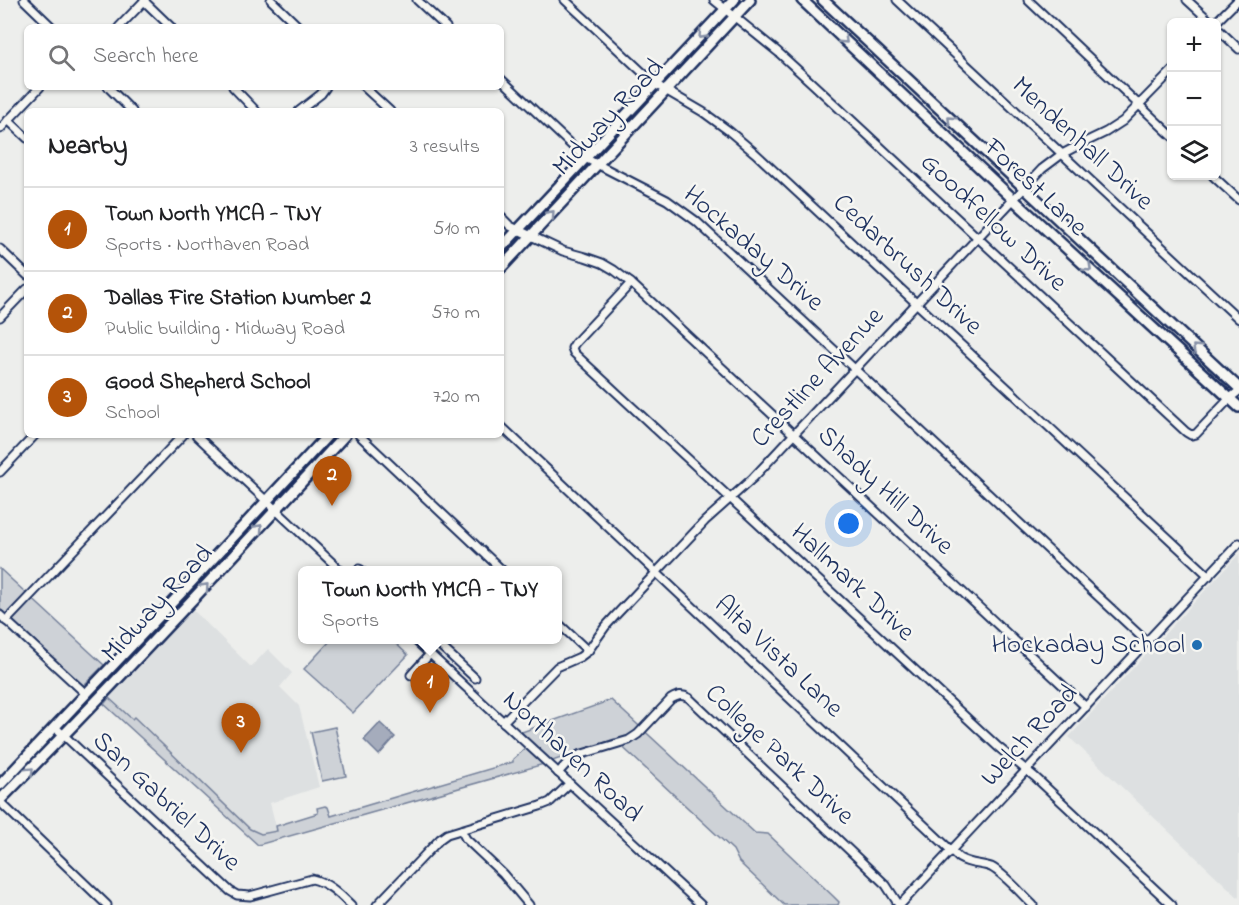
<!DOCTYPE html>
<html lang="en">
<head>
<meta charset="utf-8">
<style>
  body { margin:0; font-family:"Indie Flower",sans-serif; background:#f2f2f2; color:#202124 }
  .controls { position:absolute; right:18px; top:18px; display:grid; overflow:hidden; border-radius:9px; box-shadow:0 2px 4px #0004 }
  .controls button { width:54px; height:54px; display:grid; place-items:center; padding:0; border:0; border-bottom:2px solid #e0e0e0; background:#fff; color:#202124; font:30px sans-serif }
  .you { position:absolute; left:849px; top:524px; width:21px; height:21px; margin:-15px; border:4px solid #fff; border-radius:50%; background:#1a73e8; box-shadow:0 0 0 9px #1a73e833 }
  .badge { display:grid; place-items:center; width:39px; height:39px; border-radius:50%; background:#b45309; color:#fff; font-size:20px; font-weight:700 }
  .pin { position:absolute; translate:-50% -50px; filter:drop-shadow(0 2px 3px #0008) }
  .pin::after { content:''; position:absolute; top:32px; width:21px; height:18px; background:inherit; clip-path:polygon(0 0,100% 0,50% 100%) }
  .popup { position:absolute; left:298px; top:566px; width:264px; height:78px; box-sizing:border-box; display:grid; place-content:center; border-radius:9px; background:#fff; filter:drop-shadow(0 2px 4px #0005); font-size:20px; white-space:nowrap; color:#757577 }
  .popup b { font-size:22px; color:#202124 }
  .popup::after { content:''; position:absolute; left:50%; top:100%; margin-left:-12px; border:12px solid transparent; border-top-color:#fff }
  .list { margin:0; padding:0; list-style:none }
  h2 { display:flex; justify-content:space-between; align-items:center; height:78px; margin:0; padding:0 24px; font-size:26px }
  h2 small { font-size:20px; font-weight:400; color:#757577 }
  .list li { display:grid; grid-template-columns:39px 1fr auto; gap:18px; align-items:center; box-sizing:border-box; height:84px; padding:0 24px; border-top:2px solid #e0e0e0 }
  .list b { display:block; font-size:22px; white-space:nowrap }
  .list p { margin:0; font-size:20px; white-space:nowrap; color:#757577 }
  .list em { font-size:20px; font-style:normal; color:#757577 }
  .icon { flex:none; width:33px; height:33px; fill:none; stroke:currentColor; stroke-width:2; stroke-linecap:round; stroke-linejoin:round }
  .map { position:relative; flex:none; width:1239px; height:905px; overflow:hidden }
  .search { position:absolute; background:#fff; box-shadow:0 2px 4px #0004; left:24px; top:24px; width:480px; height:66px; display:flex; align-items:center; gap:15px; box-sizing:border-box; padding:0 21px; border-radius:9px; color:#757577; font-size:22px }
  .panel { position:absolute; background:#fff; box-shadow:0 2px 4px #0004; left:24px; top:108px; width:480px; height:330px; border-radius:9px }
  .map>svg:first-child { display:block }
  .built { fill:#dde0e1 }
  .green { fill:#ced2d7; stroke:#74809a; stroke-width:1.5 }
  .water { fill:#a5acbc; stroke:#6e7a96; stroke-width:1.5 }
  .lines { fill:none; stroke-linecap:round; stroke-linejoin:round }
  .minor-casing { stroke:#1b2f5e; stroke-width:11 }
  .major-casing { stroke:#1b2f5e; stroke-width:14 }
  .minor { stroke:#f6f6f2; stroke-width:7 }
  .major { stroke:#f6f6f2; stroke-width:9 }
  .oneway { stroke:#8892a8 }
  .poi-dot { fill:#1f6fb2; stroke:#f6f6f2; stroke-width:2 }
  .labels { text-anchor:middle; dominant-baseline:central; stroke-width:5; stroke-linejoin:round; paint-order:stroke }
  .street-label { font-size:27px; fill:#1b2f5e; stroke:#f6f6f2 }
  .poi-label { font-size:27px; fill:#1b2f5e; stroke:#f6f6f2; text-anchor:end }
</style>
</head>
<body>
<div class="map">
<svg width="1239" height="905" viewBox="0 0 1239 905">
  <rect width="100%" height="100%" fill="#edeeec"/>
  <filter id="ink" filterUnits="userSpaceOnUse"><feTurbulence type="fractalNoise" baseFrequency=".0167" numOctaves="2"/><feDisplacementMap in="SourceGraphic" scale="12" xChannelSelector="R" yChannelSelector="G"/><feConvolveMatrix kernelMatrix="1 2 1 2 8 2 1 2 1" color-interpolation-filters="sRGB"/></filter>
  <g filter="url(#ink)">
    <g class="built">
      <path d="M1239,554V898L1069,737Z"/>
      <path d="M192,609L251,667L268,649L292,673L280,687L299,706L319,787L270,803L277,831L261,834L250,829L134,718L132,719L109,698Z"/>
    </g>
    <g class="green">
      <path d="M0,569L104,665L83,686L0,609Z"/>
      <path d="M331,640H392L408,655L353,713L304,669Z"/>
      <path d="M109,698L132,719L134,717L250,829L261,834L277,831L276,826L318,813L317,808L325,806L328,807L331,816L513,762V759L526,748L544,764L258,845L104,704Z"/>
      <path d="M611,700L755,833L768,834L833,896L839,902L838,905H784L739,862L733,850L614,739L550,762L519,733Z"/>
      <path d="M335,727L346,776L322,781L311,732Z"/>
    </g>
    <path class="water" d="M380,723L395,737L379,755L364,740Z"/>
    <g class="lines">
      <defs>
        <g id="minor">
          <path d="M24,0L52,27"/>
          <path d="M271,0L299,27"/>
          <path d="M417,0L446,27"/>
          <path d="M565,0L655,84L703,112L729,131L755,153L1209,576"/>
          <path d="M714,0L778,52L814,85L1186,432L1191,435L1196,434L1230,398L1239,391"/>
          <path d="M897,0L1239,319"/>
          <path d="M1028,0L1172,136"/>
          <path d="M1187,0L1211,22"/>
          <path d="M144,1L171,27"/>
          <path d="M1216,22L1238,0"/>
          <path d="M119,27L145,0"/>
          <path d="M1216,27L1239,49"/>
          <path d="M501,79L585,158L667,200L696,221L1147,642"/>
          <path d="M108,87L132,111"/>
          <path d="M233,87L256,111"/>
          <path d="M364,87L390,111"/>
          <path d="M299,111L321,94L326,87"/>
          <path d="M8,120L27,138"/>
          <path d="M0,129L40,87"/>
          <path d="M1213,176L1239,200"/>
          <path d="M501,217L510,226L563,251L585,257L602,263L614,270L631,283L1086,707"/>
          <path d="M0,249L27,275"/>
          <path d="M631,283L575,343L572,348L574,353L998,747L1035,777L1172,905"/>
          <path d="M0,317L27,289"/>
          <path d="M501,426L959,858C971,865 980,863 991,867C1005,874 1021,894 1033,905"/>
          <path d="M196,435L340,570"/>
          <path d="M359,435L502,570"/>
          <path d="M0,472L35,435"/>
          <path d="M359,569L361,570"/>
          <path d="M0,615L86,694"/>
          <path d="M6,621L183,435"/>
          <path d="M558,623L588,651"/>
          <path d="M415,640L701,905"/>
          <path d="M434,640L475,678"/>
          <path d="M411,675L430,654"/>
          <path d="M503,722L557,667L580,657L588,651L605,627L616,615L705,521L753,478L1042,169L1062,154L1081,144L1106,132L1123,121L1172,71"/>
          <path d="M55,727L230,891L237,895L250,896L312,879C329,883 339,894 351,905"/>
          <path d="M558,773L568,762L579,755L629,740L638,734L671,699C678,695 682,694 689,698L886,885L899,905"/>
          <path d="M0,802L107,905"/>
          <path d="M461,830L466,839L503,874L529,905"/>
          <path d="M377,905L440,839L447,834L540,806L550,802L569,784"/>
          <path d="M900,905L1239,543"/>
        </g>
        <g id="major">
          <path d="M802,0L1014,200L1239,407"/>
          <path d="M823,0L1239,388"/>
          <path d="M501,248L734,0"/>
          <path d="M501,268L750,0"/>
          <path d="M0,785L183,591L328,435"/>
          <path d="M0,800C118,681 232,558 345,435"/>
        </g>
      </defs>
      <use href="#minor" class="minor-casing"/>
      <use href="#major" class="major-casing"/>
      <use href="#minor" class="minor"/>
      <use href="#major" class="major"/>
    </g>
    <defs><path id="oneway-chevron" d="M-2-3.5L2.5 0L-2 3.5" fill="none" stroke-width="1.6" stroke-linecap="round" stroke-linejoin="round" transform="scale(1.5)"/></defs>
    <g class="oneway">
      <use href="#oneway-chevron" transform="translate(702 35) rotate(133)"/>
      <use href="#oneway-chevron" transform="translate(844 40) rotate(43)"/>
      <use href="#oneway-chevron" transform="translate(951 120) rotate(-137)"/>
      <use href="#oneway-chevron" transform="translate(551 214) rotate(-48)"/>
      <use href="#oneway-chevron" transform="translate(1088 268) rotate(43)"/>
      <use href="#oneway-chevron" transform="translate(1196 348) rotate(-137)"/>
      <use href="#oneway-chevron" transform="translate(259 528) rotate(-48)"/>
      <use href="#oneway-chevron" transform="translate(205 587) rotate(-48)"/>
      <use href="#oneway-chevron" transform="translate(30 771) rotate(-45)"/>
    </g>
  </g>
  <circle class="poi-dot" cx="1197" cy="645" r="6"/>
  <g class="labels">
    <g class="street-label">
      <text transform="translate(609 118) rotate(-47)">Midway Road</text>
      <text transform="translate(1082 144) rotate(43)">Mendenhall Drive</text>
      <text transform="translate(1035 188) rotate(43)">Forest Lane</text>
      <text transform="translate(993 223) rotate(43)">Goodfellow Drive</text>
      <text transform="translate(753 249) rotate(41)">Hockaday Drive</text>
      <text transform="translate(907 265) rotate(43)">Cedarbrush Drive</text>
      <text transform="translate(818 378) rotate(-47)">Crestline Avenue</text>
      <text transform="translate(885 491) rotate(43)">Shady Hill Drive</text>
      <text transform="translate(852 583) rotate(43)">Hallmark Drive</text>
      <text transform="translate(158 604) rotate(-47)">Midway Road</text>
      <text transform="translate(778 657) rotate(43)">Alta Vista Lane</text>
      <text transform="translate(1030 736) rotate(-47)">Welch Road</text>
      <text transform="translate(779 755) rotate(43)">College Park Drive</text>
      <text transform="translate(572 757) rotate(43)">Northaven Road</text>
      <text transform="translate(166 802) rotate(43)">San Gabriel Drive</text>
    </g>
    <g class="poi-label">
      <text x="1185" y="645">Hockaday School</text>
    </g>
  </g>
</svg>
<div class="controls">
<button>+</button>
<button>−</button>
<button><svg class="icon" aria-label="layers" viewBox="0 0 24 24"><path d="M12 4l9 5-9 5-9-5zM3 14l9 5 9-5"/></svg></button>
</div>
<div class="you"></div>
<div class="pin badge" style="left:430px;top:713px">1</div>
<div class="popup"><b>Town North YMCA - TNY</b>Sports</div>
<div class="pin badge" style="left:332px;top:506px">2</div>
<div class="pin badge" style="left:241px;top:753px">3</div>
<div class="search"><svg class="icon" aria-label="search" viewBox="0 0 24 24"><circle cx="10" cy="10" r="6"/><path d="M15 15l6 6"/></svg>Search here</div>
<section class="panel">
<h2>Nearby<small>3 results</small></h2>
<ul class="list">
<li><span class="badge">1</span><div><b>Town North YMCA - TNY</b><p>Sports · Northaven Road</p></div><em>510 m</em></li>
<li><span class="badge">2</span><div><b>Dallas Fire Station Number 2</b><p>Public building · Midway Road</p></div><em>570 m</em></li>
<li><span class="badge">3</span><div><b>Good Shepherd School</b><p>School</p></div><em>720 m</em></li>
</ul>
</section>
</div>
</body>
</html>
